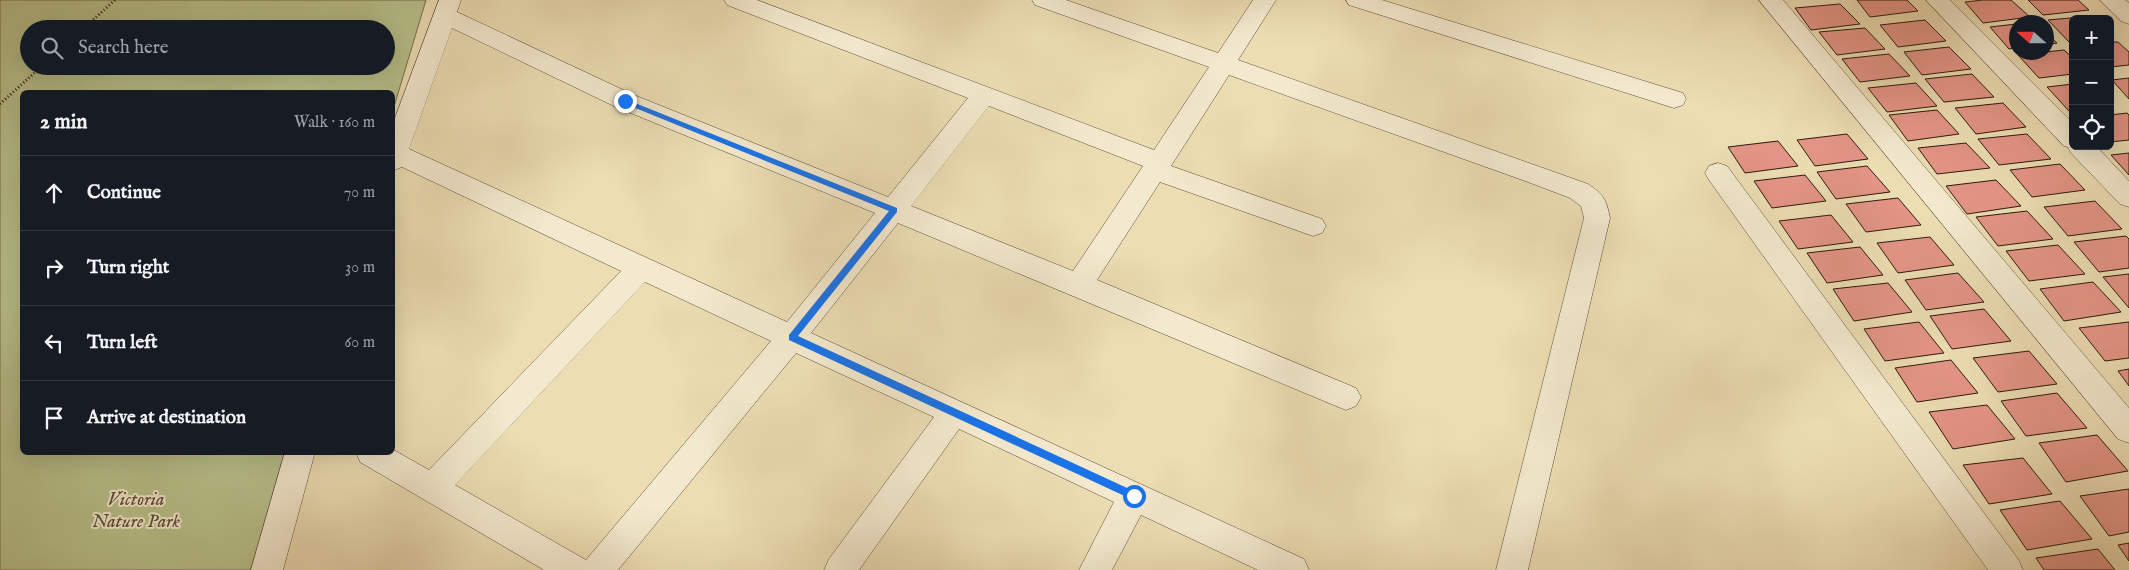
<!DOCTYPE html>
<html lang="en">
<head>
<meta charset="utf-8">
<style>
  body { margin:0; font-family:"IM FELL English",serif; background:#242831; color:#f1f3f6 }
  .controls { position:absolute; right:15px; top:15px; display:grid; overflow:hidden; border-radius:8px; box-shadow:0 5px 20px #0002 }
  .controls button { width:45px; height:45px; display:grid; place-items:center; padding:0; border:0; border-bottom:1px solid #363941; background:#171b24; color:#f1f3f6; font:25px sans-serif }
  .compass { position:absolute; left:2009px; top:15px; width:45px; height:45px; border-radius:50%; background:#171b24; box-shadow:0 5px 20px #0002; rotate:291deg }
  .stop { position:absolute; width:15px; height:15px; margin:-11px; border:4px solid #1a73e8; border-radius:50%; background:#fff }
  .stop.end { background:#1a73e8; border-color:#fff; box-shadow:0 1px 5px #0008 }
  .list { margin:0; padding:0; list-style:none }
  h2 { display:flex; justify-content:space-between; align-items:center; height:65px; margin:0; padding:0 20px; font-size:21px }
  h2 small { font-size:16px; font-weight:400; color:#9ea1a6 }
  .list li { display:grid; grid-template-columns:32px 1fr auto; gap:15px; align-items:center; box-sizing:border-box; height:75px; padding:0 20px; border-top:1px solid #363941 }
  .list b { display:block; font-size:19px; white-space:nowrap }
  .list em { font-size:16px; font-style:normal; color:#9ea1a6 }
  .icon { flex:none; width:28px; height:28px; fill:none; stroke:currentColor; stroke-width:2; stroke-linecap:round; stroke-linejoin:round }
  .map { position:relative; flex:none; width:2129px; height:570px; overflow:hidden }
  .search { position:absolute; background:#171b24; box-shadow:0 5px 20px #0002; left:20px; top:20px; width:375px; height:55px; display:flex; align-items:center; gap:12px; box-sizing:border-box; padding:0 18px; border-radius:28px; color:#9ea1a6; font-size:19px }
  .panel { position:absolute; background:#171b24; box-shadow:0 5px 20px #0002; left:20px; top:90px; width:375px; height:365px; border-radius:8px }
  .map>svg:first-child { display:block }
  .green { fill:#b8c18c; stroke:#746d4d; fill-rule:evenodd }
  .building { fill:#e49587; stroke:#2f190e }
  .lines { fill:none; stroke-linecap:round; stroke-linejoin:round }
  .minor-casing { stroke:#5e4a37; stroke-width:1 }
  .path { stroke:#2f190e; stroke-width:3; stroke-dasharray:1 2.5; stroke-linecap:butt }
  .minor { fill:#f3e9ce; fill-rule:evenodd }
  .route { fill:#1a73e8 }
  .labels { text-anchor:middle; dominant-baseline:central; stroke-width:4; stroke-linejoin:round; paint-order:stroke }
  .park-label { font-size:19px; font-style:italic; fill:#584b34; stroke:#f3e9ce }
</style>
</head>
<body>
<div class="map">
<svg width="2129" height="570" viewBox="0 0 2129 570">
  <rect width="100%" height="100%" fill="#ecddb3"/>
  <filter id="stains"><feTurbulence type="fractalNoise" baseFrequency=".004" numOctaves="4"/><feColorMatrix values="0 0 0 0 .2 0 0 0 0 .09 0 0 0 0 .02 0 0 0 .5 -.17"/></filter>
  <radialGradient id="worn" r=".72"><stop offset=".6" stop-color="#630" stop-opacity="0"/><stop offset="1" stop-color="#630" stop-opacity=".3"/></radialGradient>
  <path class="green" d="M0,0H426L393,110L392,92H22V452L288,453L252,570H0ZM29,29H386V66H29Z"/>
  <g class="building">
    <path d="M1857,0H1907L1918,11L1870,17Z"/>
    <path d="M1983,0H2011L2030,17L1983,23L1965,2Z"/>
    <path d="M2028,0H2078L2089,10L2043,15Z"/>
    <path d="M1840,4L1860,24L1811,30L1795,8Z"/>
    <path d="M2093,16L2097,19H2073V42H2069L2048,20Z"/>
    <path d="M1925,20L1946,41L1898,47L1880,25Z"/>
    <path d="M2016,24V48L2009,49L1990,27Z"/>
    <path d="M1865,28L1885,49L1837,55L1819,32Z"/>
    <path d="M2046,33L2057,43L2046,45Z"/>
    <path d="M2110,42H2118L2129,52V65L2110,67Z"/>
    <path d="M1949,47L1971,69L1922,75L1904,52Z"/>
    <path d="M2064,50L2073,58V74L2039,78L2018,55Z"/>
    <path d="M1889,54L1910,76L1860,82L1842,59Z"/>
    <path d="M1972,74L1994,97L1944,102L1925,79Z"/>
    <path d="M2129,78V99L2112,80Z"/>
    <path d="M1916,83L1937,106L1887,112L1868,88Z"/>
    <path d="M2073,84V111H2069L2047,87Z"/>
    <path d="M2003,103L2026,127L1976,134L1955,108Z"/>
    <path d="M1937,110L1959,134L1908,141L1889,115Z"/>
    <path d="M2127,113L2129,115V140L2110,142V115Z"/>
    <path d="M1847,134L1868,159L1815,166L1797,140Z"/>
    <path d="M2027,134L2051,159L1999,165L1978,139Z"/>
    <path d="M1778,141L1798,166L1745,173L1728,147Z"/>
    <path d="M1966,143L1990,168L1937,174L1918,148Z"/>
    <path d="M2129,153V175L2111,155Z"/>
    <path d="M2060,164L2085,190L2032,197L2010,170Z"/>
    <path d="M1867,166L1890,192L1836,199L1817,172Z"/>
    <path d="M1805,175L1826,201L1772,208L1754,181Z"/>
    <path d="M1996,180L2021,206L1967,214L1946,186Z"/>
    <path d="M1898,198L1921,225L1866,232L1846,204Z"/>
    <path d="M2095,201L2122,229L2068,236L2044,207Z"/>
    <path d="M2027,211L2053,239L1998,246L1976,217Z"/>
    <path d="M1831,215L1853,242L1798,249L1779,221Z"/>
    <path d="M2126,236L2129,239V268L2099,272L2074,242Z"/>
    <path d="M1930,237L1954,265L1898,273L1877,243Z"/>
    <path d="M2058,245L2085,274L2029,281L2006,251Z"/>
    <path d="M1860,247L1883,275L1827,283L1807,253Z"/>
    <path d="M1958,273L1984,302L1926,310L1905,280Z"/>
    <path d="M2129,274V308L2103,277Z"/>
    <path d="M2093,282L2121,312L2064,321L2040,289Z"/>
    <path d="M1888,283L1912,312L1854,321L1833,289Z"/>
    <path d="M1984,309L2011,341L1952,349L1930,316Z"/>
    <path d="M1919,322L1944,353L1885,361L1864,329Z"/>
    <path d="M2129,322V358L2105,361L2079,328Z"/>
    <path d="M2029,351L2057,384L1998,392L1973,358Z"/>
    <path d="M1951,360L1978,393L1917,402L1895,368Z"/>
    <path d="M2129,369V386L2118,371Z"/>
    <path d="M2057,393L2087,428L2026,436L2001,401Z"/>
    <path d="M1987,405L2015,439L1953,449L1929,412Z"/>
    <path d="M2097,435L2128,471L2066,482L2039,443Z"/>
    <path d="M2023,458L2052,494L1989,504L1963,465Z"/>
    <path d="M2129,489V532L2109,536L2080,496Z"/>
    <path d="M2060,501L2092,539L2027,550L2000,510Z"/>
    <path d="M2129,543V561L2118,545Z"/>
    <path d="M2098,549L2115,570H2044L2036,558Z"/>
  </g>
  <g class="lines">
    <defs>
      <g id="minor">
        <path d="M439,0H461L457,12L634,95L888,197L968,98L727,5L724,0H757L1154,150L1209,67L1035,5L1032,0H1066L1218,53L1253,0H1276L1238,60L1588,184C1604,195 1606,199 1610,218L1528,570H1496L1584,218L1581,206L1570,198L1528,182L1229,75L1171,166L1322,219L1326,226L1322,233L1313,236L1160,182L1097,280L1356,388L1361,397L1356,406L1346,410L1336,406L898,223L811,333L1304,559L1309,570H1258L1141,515L1112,570H1079L1114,502L959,429L859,570H824L829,559L934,417L796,353L618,570H544L360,462L356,452H392V449L429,470L621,271L402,167L392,171V126ZM452,28L616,107L875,213L787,322L409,149ZM989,106L1143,166L1073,271L911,206ZM645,282L771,341L586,560L455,485Z"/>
        <path d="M1346,0H1382L1683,93L1686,99L1683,105L1674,108L1349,5Z"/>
        <path d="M1759,0H1783L2129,408V443L2118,439Z"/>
        <path d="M1926,0H1950L2073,123V146H2096L2129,181V207L2120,204L2071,153L2068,147L2064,146Z"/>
        <path d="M2100,0H2125L2129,3V24L2121,21Z"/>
        <path d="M1718,163L1727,166L2018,559L2023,570H1988L1709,180L1705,173L1709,166Z"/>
        <path d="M285,452H315L283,570H251Z"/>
      </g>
    </defs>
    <use href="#minor" class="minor-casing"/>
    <g class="path">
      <path d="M83,29L115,0"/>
      <path d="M0,104L42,66"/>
    </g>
    <use href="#minor" class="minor"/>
  </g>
  <path class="route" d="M625,99L897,208V212L798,336L1138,493V499H1131L789,340V335L889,211L623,103L622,101Z"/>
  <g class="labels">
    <g class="park-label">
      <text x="136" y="500">Victoria<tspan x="136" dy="22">Nature Park</tspan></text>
    </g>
  </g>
  <rect width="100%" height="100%" filter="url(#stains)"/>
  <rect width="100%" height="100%" fill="url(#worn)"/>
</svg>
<div class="controls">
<button>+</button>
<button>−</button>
<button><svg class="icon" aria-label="locate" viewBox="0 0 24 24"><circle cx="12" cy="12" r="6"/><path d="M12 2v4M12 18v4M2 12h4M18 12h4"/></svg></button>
</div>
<svg class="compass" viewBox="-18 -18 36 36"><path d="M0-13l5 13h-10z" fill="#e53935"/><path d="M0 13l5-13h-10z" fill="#9ea1a6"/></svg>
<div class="stop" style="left:1134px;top:496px"></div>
<div class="stop end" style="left:625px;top:101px"></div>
<div class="search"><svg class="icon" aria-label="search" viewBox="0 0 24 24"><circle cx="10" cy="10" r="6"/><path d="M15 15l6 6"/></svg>Search here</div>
<section class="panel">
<h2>2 min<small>Walk · 160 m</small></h2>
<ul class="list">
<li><svg class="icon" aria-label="ahead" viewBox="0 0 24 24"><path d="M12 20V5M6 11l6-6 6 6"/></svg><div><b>Continue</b></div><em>70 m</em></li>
<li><svg class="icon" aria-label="right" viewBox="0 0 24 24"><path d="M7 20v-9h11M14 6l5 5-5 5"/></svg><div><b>Turn right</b></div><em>30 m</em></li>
<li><svg class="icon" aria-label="left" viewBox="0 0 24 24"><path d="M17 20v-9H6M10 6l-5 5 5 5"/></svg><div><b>Turn left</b></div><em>60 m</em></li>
<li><svg class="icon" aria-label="arrive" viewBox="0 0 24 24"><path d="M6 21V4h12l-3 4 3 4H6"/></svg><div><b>Arrive at destination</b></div></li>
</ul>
</section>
</div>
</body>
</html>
